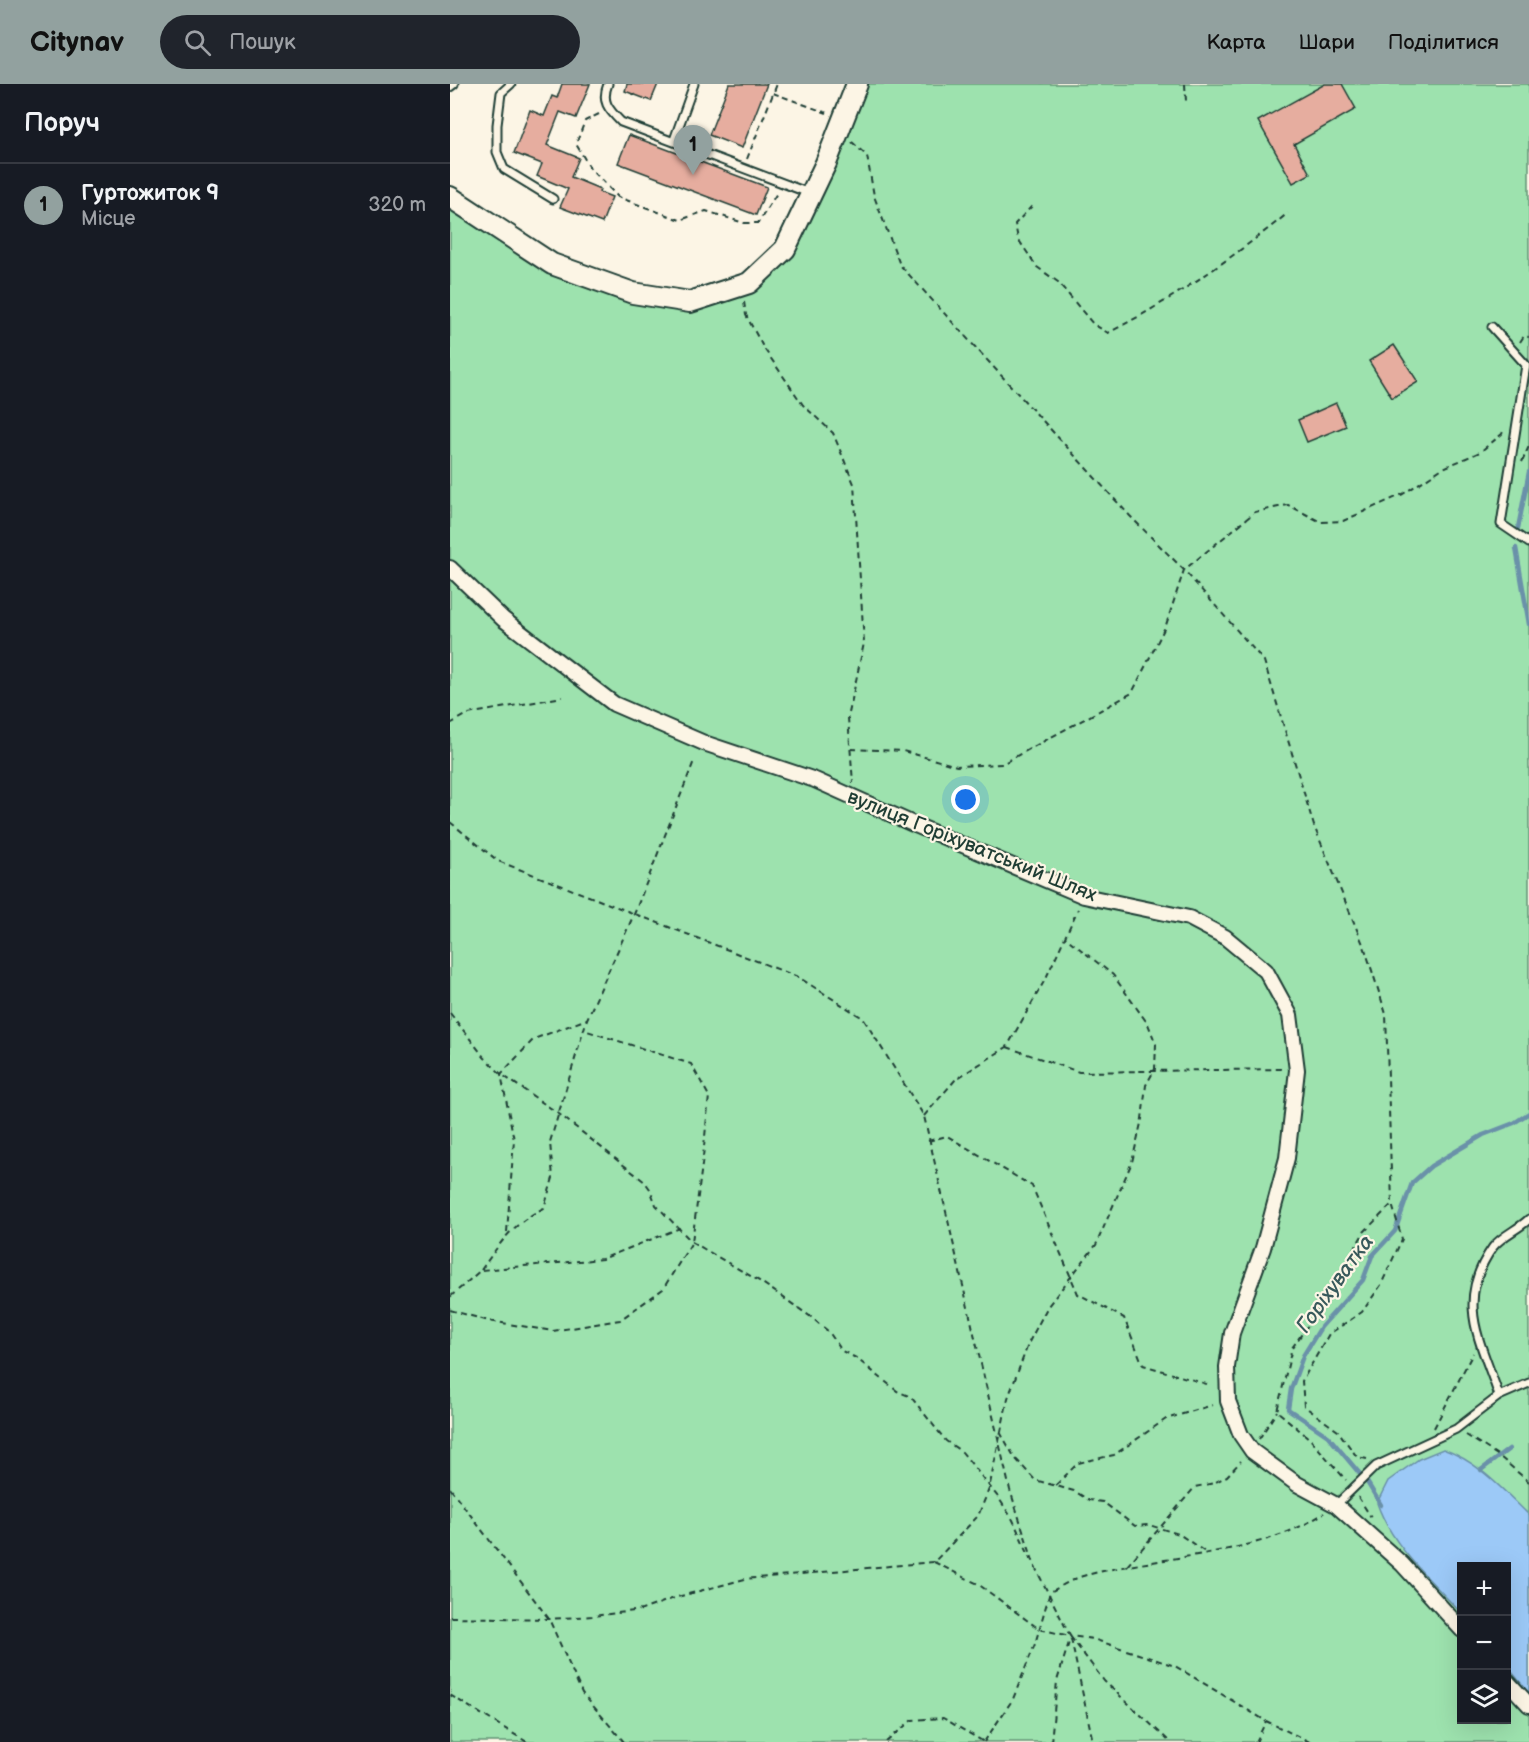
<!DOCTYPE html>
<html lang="uk">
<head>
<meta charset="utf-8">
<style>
  body { margin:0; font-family:"Balsamiq Sans",sans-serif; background:#20242c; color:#f1f3f6 }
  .controls { position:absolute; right:18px; bottom:18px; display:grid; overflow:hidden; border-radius:0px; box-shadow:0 6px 24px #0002 }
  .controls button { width:54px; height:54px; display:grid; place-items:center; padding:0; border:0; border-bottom:2px solid #363941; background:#171b24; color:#f1f3f6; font:30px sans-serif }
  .you { position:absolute; left:516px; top:716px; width:21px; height:21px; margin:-15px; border:4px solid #fff; border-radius:50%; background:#1a73e8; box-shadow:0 0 0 9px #1a73e833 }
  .badge { display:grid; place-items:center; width:39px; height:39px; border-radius:50%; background:#92a19f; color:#111; font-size:20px; font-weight:700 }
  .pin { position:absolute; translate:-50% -50px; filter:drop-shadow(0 2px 3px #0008) }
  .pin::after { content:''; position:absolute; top:32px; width:21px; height:18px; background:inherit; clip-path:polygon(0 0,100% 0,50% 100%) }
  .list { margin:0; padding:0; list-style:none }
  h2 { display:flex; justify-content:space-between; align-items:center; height:78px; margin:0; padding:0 24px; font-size:26px }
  h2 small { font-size:20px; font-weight:400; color:#9ea1a6 }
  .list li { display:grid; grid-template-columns:39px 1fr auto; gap:18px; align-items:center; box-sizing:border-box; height:84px; padding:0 24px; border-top:2px solid #363941 }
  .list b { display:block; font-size:22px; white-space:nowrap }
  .list p { margin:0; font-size:20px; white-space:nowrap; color:#9ea1a6 }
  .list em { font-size:20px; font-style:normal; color:#9ea1a6 }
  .icon { flex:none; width:33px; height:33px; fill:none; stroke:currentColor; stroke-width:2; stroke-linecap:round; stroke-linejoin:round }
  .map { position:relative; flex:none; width:1079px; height:1658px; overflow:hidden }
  header { display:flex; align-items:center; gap:36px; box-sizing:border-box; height:84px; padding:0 30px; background:#92a19f; color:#111 }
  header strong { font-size:28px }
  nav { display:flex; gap:33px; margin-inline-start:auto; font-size:21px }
  .search { width:420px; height:54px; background:#20242c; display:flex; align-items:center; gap:15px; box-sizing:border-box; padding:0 21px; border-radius:33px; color:#9ea1a6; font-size:22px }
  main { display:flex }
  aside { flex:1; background:#171b24 }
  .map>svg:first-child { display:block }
  .green { fill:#9de2ae; stroke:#5e9071; stroke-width:1.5; fill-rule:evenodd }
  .water { fill:#9cc9f7; stroke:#6a91a9; stroke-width:1.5 }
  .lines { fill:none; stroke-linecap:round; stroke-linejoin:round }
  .stream { stroke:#6a91a9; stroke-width:4.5 }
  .building { fill:#e6ad9f; stroke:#1f3d34; stroke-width:1.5 }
  .lane-casing { stroke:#1f3d34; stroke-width:11 }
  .street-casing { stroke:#1f3d34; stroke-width:18 }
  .secondary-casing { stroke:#1f3d34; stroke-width:24 }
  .path { stroke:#1f3d34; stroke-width:2; stroke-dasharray:6 4.5; stroke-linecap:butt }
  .lane { stroke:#fcf5e5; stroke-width:7 }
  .street { stroke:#fcf5e5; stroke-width:14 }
  .secondary { stroke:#fcf5e5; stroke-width:20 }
  .labels { text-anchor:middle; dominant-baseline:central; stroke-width:4.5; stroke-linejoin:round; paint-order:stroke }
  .street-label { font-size:20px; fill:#1f3d34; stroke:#fcf5e5 }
  .water-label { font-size:21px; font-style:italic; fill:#38595b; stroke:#fcf5e5 }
</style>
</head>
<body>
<header>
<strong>Citynav</strong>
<div class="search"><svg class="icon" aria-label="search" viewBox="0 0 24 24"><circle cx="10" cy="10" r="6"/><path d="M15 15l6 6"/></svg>Пошук</div>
<nav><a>Карта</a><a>Шари</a><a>Поділитися</a></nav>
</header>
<main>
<aside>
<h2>Поруч<small></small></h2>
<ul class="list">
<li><span class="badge">1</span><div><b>Гуртожиток 9</b><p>Місце</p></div><em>320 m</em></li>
</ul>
</aside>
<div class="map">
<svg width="1079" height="1658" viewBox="0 0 1079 1658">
  <rect width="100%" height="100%" fill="#fcf5e5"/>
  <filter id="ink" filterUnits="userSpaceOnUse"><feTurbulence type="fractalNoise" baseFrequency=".0167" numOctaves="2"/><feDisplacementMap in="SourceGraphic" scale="12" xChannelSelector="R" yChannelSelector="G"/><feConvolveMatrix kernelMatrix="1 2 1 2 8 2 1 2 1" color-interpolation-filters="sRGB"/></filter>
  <g filter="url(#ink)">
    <path class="green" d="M414,0H1079V1658H0V119L98,185L239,223L341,167ZM1012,1482H1056V1636H1012Z"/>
    <path class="water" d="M993,1365C1029,1378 1052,1405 1079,1431V1609L1057,1582L1056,1482H1012L1011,1529C980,1495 942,1463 927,1419L938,1397L969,1375Z"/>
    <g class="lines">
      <g class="stream">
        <path d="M1068,444L1079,388"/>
        <path d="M1066,464L1079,540"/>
        <path d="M1031,1386L1059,1365"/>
        <path d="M910,1390L878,1352L838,1325L841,1305L853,1272L871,1243L913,1196L922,1172L945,1147L962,1099L981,1082L1033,1051L1064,1039L1079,1029"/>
        <path d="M917,1398L931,1421"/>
      </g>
    </g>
    <g class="building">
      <path d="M112,0H140L126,34L110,28L97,61L129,74L121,93L150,105L149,108L162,113L152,139L110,123L118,105L87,92L92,80L64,69L80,26L94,32L102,12L107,14Z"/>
      <path d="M177,0H208L201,17L175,7Z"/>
      <path d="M279,0H317L292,64L259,51Z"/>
      <path d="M875,0H892L906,25L844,60L860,90L843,99L808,37Z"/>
      <path d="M179,51L317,103L306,131L168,79Z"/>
      <path d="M944,261L968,298L942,314L919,277Z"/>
      <path d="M886,319L896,342L857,358L848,336Z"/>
    </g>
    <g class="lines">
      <defs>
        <g id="lane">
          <path d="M61,0L51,9L47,41V68L54,85L103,115"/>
          <path d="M158,0C151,17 158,25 171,38L359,109"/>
          <path d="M0,3L4,0"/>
          <path d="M224,56L244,0"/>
          <path d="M1042,243L1076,281L1051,440L1079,459"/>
          <path d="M1049,1312C1031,1257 1004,1218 1043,1163C1051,1152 1069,1145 1079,1135"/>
          <path d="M886,1421L926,1382L1006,1345L1049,1312L1079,1299"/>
        </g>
        <g id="street">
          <path d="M0,484L53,535L164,620L254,659L365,696L463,740L634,812L739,834L775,853L816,887L840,931L847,986L837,1074L813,1164L782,1249L777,1283L778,1317L791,1351L802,1367L847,1400L886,1421L952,1480L1012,1546"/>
          <path d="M1056,1596L1079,1621"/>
        </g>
        <path id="secondary" d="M0,113L102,180L183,209L240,218L299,199L335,165L376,79L407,0"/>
      </defs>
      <use href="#lane" class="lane-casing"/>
      <use href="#street" class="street-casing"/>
      <use href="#secondary" class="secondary-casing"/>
      <g class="path">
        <path d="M735,0L736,17"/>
        <path d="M323,9L377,29"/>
        <path d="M149,30L135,37L126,60L140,84L168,113L230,136L256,127L294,139H308L327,109"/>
        <path d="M402,58L417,72L424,112L450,181L680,432L734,486L814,577L864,742L915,865L936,930L942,1120L914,1148L877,1214L842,1264L827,1327L860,1355L896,1396"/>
        <path d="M297,75L327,0"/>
        <path d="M582,122L565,140L568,155L587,183L608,198L643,240L658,249C724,215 781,175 838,129"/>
        <path d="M294,218L296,231L313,263L353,321L383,349L404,400L414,559L398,634L403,699"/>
        <path d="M1070,258L1074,252L1079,253"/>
        <path d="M1072,378L1079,362"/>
        <path d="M0,640L18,630L112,613"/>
        <path d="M401,665L453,667L507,682L552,680L682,609L716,541L734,486L805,428L838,421L871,438L893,437L953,410L991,385L1030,368L1052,350L1054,345"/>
        <path d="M0,738L48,777L348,893L413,934L474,1032L560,1406L585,1483L620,1552L643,1555L725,1582L816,1637L860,1658"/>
        <path d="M0,929L34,973L51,990L109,1030L195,1098L200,1105L206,1121L242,1158L311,1198L361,1233L379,1248L392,1267L406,1274L447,1307L461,1313L496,1357L512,1368L548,1413L563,1436L581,1476"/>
        <path d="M557,963L629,988L834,985"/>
        <path d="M474,1032L506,995L557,963L596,894L628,825"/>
        <path d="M478,1057L497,1052L582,1102L628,1210L674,1234L693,1281L760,1301"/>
        <path d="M57,1148L64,1056L51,990L84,955L137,935"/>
        <path d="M31,1186C51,1158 62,1140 94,1124L103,1094L100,1058L137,935L185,828L244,677"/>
        <path d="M0,1213L31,1186L152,1175L230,1144"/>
        <path d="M0,1226L39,1237L103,1247L170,1236L213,1205L242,1158L253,1073L259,1012L241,980L134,946"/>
        <path d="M984,1344L1023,1269"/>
        <path d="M550,1348L565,1374L585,1396L624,1407L639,1416L653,1418L685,1442L699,1441L729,1450L755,1468"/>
        <path d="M1016,1351L1049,1372L1079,1398"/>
        <path d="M809,1355L827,1327"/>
        <path d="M917,1375L907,1373L888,1347L854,1322L852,1297L879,1250L912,1228L931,1201L952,1155L942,1120"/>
        <path d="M606,1401L628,1379L664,1371L716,1335L763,1321"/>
        <path d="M0,1404L99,1535L132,1609L174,1658"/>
        <path d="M908,1413L921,1433"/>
        <path d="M484,1478L528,1500L589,1545L620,1552L654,1597L720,1658"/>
        <path d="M677,1482L745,1403L764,1399L777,1392L791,1377"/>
        <path d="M0,1533L99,1535L142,1532L192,1526L227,1513L295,1495L484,1478L528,1432L539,1405L558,1314L579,1258L598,1222L646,1161L682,1078L692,1035L696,1001L705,985L706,960L698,940L663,891L615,853"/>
        <path d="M621,1555L643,1658"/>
        <path d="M0,1611L77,1658"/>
        <path d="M436,1658L462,1636L493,1634L534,1658"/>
        <path d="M534,1658L563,1615L585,1560L600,1508C610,1503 622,1495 633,1492C708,1471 809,1473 874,1429"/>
        <path d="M601,1658L607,1597L620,1555"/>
        <path d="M806,1658L816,1637"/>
      </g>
      <use href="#lane" class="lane"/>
      <use href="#street" class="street"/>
      <use href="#secondary" class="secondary"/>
    </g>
  </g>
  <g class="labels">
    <g class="street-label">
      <text transform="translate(522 762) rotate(22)">вулиця Горіхуватський Шлях</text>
    </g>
    <g class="water-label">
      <text transform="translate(885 1200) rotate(-54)">Горіхуватка</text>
    </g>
  </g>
</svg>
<div class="controls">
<button>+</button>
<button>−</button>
<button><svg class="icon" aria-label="layers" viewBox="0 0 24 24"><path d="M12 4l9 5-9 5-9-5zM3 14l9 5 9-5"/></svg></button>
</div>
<div class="you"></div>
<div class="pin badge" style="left:243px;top:91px">1</div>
</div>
</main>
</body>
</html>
